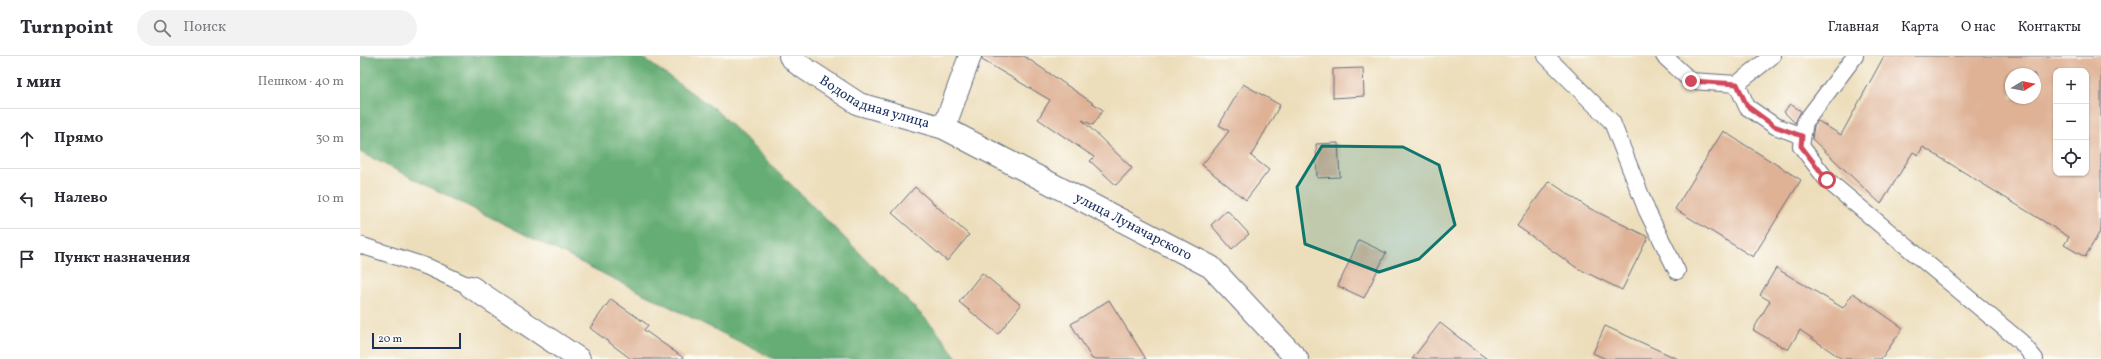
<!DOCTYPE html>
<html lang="ru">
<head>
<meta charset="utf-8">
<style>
  body { margin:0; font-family:Vollkorn,serif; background:#f2f2f3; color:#2b2b33 }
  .controls { position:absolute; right:12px; top:12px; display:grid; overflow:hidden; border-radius:8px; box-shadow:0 1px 3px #0004 }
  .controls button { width:36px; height:36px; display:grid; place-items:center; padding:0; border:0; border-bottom:1px solid #e1e1e2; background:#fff; color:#2b2b33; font:20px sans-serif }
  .compass { position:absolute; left:1645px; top:12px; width:36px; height:36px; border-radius:50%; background:#fff; box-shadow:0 1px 3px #0004; rotate:80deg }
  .scale { position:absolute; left:12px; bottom:10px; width:89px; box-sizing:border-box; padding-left:4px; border:2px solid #1b2f5e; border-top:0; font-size:11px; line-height:14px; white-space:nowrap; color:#1b2f5e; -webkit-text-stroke:3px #fdfcf7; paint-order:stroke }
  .stop { position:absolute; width:12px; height:12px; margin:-9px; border:3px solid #d1495b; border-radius:50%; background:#fff }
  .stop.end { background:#d1495b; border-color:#fff; box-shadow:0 1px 4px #0008 }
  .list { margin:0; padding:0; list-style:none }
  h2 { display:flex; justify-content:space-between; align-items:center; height:52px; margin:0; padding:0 16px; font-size:17px }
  h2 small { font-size:13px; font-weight:400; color:#7c7c81 }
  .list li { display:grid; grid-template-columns:26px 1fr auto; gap:12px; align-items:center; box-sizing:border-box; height:60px; padding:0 16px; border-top:1px solid #e1e1e2 }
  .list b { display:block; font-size:15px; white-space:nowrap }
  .list em { font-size:13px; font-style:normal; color:#7c7c81 }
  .icon { flex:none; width:22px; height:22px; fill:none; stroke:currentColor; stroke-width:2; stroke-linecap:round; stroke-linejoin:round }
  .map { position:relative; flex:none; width:1741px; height:303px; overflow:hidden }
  header { display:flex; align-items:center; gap:24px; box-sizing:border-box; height:56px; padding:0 20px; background:#fff; border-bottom:1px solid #e1e1e2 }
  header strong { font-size:19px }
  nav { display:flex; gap:22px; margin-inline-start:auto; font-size:14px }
  .search { width:280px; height:36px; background:#f2f2f3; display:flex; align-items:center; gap:10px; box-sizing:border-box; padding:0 14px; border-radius:22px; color:#7c7c81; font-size:15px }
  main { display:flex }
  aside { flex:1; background:#fff }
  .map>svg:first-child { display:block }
  .forest { fill:#66ad74; stroke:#406e69 }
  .building { fill:#dfb296; fill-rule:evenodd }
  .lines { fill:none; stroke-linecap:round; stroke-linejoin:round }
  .service-casing { stroke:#646c7f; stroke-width:18 }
  .minor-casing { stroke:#646c7f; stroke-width:24 }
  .service { stroke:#fff; stroke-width:16 }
  .minor { stroke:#fff; stroke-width:22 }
  .route { stroke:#d1495b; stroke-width:5 }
  .marked { fill:#0f766e; fill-opacity:0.2; stroke:#0f766e; stroke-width:3; stroke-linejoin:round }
  .labels { text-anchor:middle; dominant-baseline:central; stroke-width:4; stroke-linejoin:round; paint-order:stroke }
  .street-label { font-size:14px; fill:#1b2f5e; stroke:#fdfcf7 }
</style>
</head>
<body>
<header>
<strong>Turnpoint</strong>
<div class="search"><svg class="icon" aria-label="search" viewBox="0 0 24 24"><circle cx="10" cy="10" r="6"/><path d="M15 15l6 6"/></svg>Поиск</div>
<nav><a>Главная</a><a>Карта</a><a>О нас</a><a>Контакты</a></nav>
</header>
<main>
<aside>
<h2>1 мин<small>Пешком · 40 m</small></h2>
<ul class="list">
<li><svg class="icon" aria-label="ahead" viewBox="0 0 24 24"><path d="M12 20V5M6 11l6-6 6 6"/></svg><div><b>Прямо</b></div><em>30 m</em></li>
<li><svg class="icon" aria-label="left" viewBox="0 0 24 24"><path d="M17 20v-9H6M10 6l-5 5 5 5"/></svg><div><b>Налево</b></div><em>10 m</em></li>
<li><svg class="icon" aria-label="arrive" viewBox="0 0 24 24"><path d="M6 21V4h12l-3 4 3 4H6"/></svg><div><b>Пункт назначения</b></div></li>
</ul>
</aside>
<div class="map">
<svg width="1741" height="303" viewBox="0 0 1741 303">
  <rect width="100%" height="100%" fill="#fdfcf7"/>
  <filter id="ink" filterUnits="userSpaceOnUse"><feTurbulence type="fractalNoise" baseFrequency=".025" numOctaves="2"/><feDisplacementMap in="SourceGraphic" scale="8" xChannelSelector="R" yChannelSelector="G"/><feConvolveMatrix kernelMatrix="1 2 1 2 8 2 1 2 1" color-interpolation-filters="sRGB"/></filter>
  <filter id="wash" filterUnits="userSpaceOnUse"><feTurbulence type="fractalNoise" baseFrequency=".012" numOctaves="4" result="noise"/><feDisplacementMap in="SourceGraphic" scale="16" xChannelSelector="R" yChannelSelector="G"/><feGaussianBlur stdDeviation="0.9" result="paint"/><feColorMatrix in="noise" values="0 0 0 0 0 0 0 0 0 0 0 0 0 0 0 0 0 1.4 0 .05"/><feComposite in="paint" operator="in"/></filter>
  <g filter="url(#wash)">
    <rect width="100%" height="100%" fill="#eddebb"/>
    <path class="forest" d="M0,0H280L356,54L572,269L598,303H414L0,96Z"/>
    <g id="blocks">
      <g class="building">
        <path d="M622,0H664L743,54L733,69L722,64L772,112L756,129L730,105L734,101L678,63L690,44L622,4Z"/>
        <path d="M1524,0H1741V174L1725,201L1704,189L1709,181L1563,91L1558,99L1553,96L1521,148L1452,83L1454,70L1458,65L1481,79ZM1696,15H1726V117H1696ZM1651,18H1675V42H1651Z"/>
        <path d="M1003,12L1004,40L973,42V13Z"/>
        <path d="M883,28L920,49L891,100L909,114L886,144L842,109L869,75L859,69Z"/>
        <path d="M1430,48L1441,55L1435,67L1424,56Z"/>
        <path d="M1363,75L1441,124L1393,201L1315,153Z"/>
        <path d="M978,87L980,121L957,122L956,88Z"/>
        <path d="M1189,125L1227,151L1288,181L1262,234L1217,212L1157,170Z"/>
        <path d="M555,131L609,179L587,205L532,157Z"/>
        <path d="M867,154L889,178L872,193L851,169Z"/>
        <path d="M999,184L1026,197L1004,242L978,230Z"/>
        <path d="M1416,212L1483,252L1493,237L1543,272L1521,303H1482L1440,274L1428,294L1393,274L1410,245L1400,239Z"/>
        <path d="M622,217L661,249L638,278L599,246Z"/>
        <path d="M251,243L288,269L284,274L325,303H271L230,272Z"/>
        <path d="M749,244L786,303H732L711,268Z"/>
        <path d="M1080,267L1127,303H1052Z"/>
        <path d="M1245,270L1318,303H1246L1233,297Z"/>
      </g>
    </g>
  </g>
  <g filter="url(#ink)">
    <use href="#blocks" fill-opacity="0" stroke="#646c7f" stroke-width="1"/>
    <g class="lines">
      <defs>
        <g id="service">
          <path d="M1186,0L1252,66L1287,155L1317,215"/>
          <path d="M1304,0L1331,25L1377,28L1412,0"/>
          <path d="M1495,0L1445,66L1441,90L1467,124L1661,286L1675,303"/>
          <path d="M1377,28L1387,51L1415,70L1442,80"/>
          <path d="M0,189L68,211L111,231"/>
        </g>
        <g id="minor">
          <path id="s1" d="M430,0L438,8L499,48L584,72L851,211L937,303"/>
          <path d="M584,72L610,0"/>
          <path d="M111,231L219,303"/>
        </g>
      </defs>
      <use href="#service" class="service-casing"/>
      <use href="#minor" class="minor-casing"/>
      <use href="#service" class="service"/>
      <use href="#minor" class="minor"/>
    </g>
  </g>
  <g class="lines" filter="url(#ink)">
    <path class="route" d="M1331,25L1377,28L1387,50L1414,70L1442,80L1441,90L1467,124"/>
  </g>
  <path class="marked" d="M962,90L1043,91L1079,109L1095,169L1059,203L1019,216L945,188L937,131Z"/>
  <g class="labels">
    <g class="street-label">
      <text stroke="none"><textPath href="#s1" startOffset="98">Водопадная улица</textPath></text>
      <text stroke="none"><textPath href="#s1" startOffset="386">улица Луначарского</textPath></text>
    </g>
  </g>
</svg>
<div class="controls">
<button>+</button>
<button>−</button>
<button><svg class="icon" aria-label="locate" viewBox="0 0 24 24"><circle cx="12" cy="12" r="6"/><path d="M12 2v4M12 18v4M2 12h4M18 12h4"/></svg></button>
</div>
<svg class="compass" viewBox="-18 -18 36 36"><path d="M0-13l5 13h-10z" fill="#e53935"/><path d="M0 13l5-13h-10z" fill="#7c7c81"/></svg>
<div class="scale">20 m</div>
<div class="stop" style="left:1467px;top:124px"></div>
<div class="stop end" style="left:1331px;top:25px"></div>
</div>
</main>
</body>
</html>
